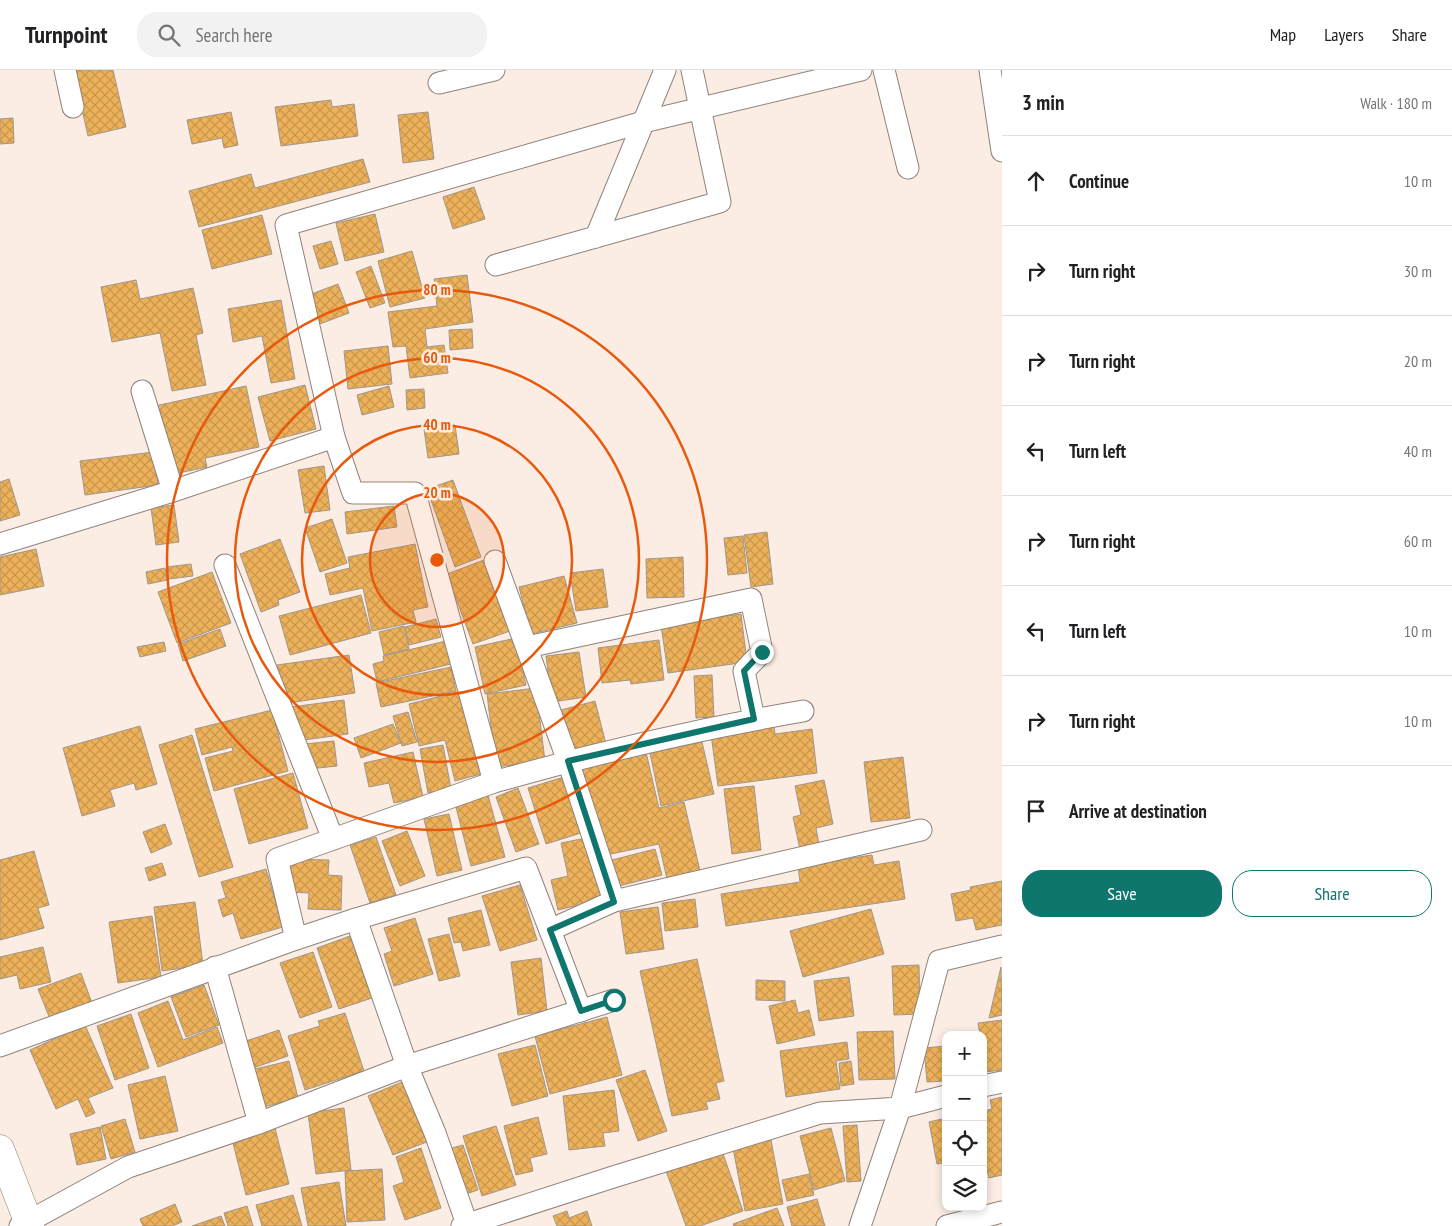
<!DOCTYPE html>
<html lang="en">
<head>
<meta charset="utf-8">
<style>
  body { margin:0; font-family:"PT Sans Narrow",sans-serif; background:#f2f2f2; color:#202124 }
  .controls { position:absolute; right:15px; bottom:15px; display:grid; overflow:hidden; border-radius:10px; box-shadow:0 2px 8px #0003 }
  .controls button { width:45px; height:45px; display:grid; place-items:center; padding:0; border:0; border-bottom:1px solid #e0e0e0; background:#fff; color:#202124; font:25px sans-serif }
  .stop { position:absolute; width:15px; height:15px; margin:-11px; border:4px solid #0f766e; border-radius:50%; background:#fff }
  .stop.end { background:#0f766e; border-color:#fff; box-shadow:0 1px 5px #0008 }
  .list { margin:0; padding:0; list-style:none }
  h2 { display:flex; justify-content:space-between; align-items:center; height:65px; margin:0; padding:0 20px; font-size:21px }
  h2 small { font-size:16px; font-weight:400; color:#757577 }
  .list li { display:grid; grid-template-columns:32px 1fr auto; gap:15px; align-items:center; box-sizing:border-box; height:90px; padding:0 20px; border-top:1px solid #e0e0e0 }
  .list b { display:block; font-size:19px; white-space:nowrap }
  .list em { font-size:16px; font-style:normal; color:#757577 }
  .actions { display:flex; gap:10px; padding:15px 20px }
  .actions a { flex:1; padding:11px 0; border:1px solid #0f766e; border-radius:20px; text-align:center; font-size:18px; color:#0f766e }
  .actions .main { background:#0f766e; color:#fff }
  .icon { flex:none; width:28px; height:28px; fill:none; stroke:currentColor; stroke-width:2; stroke-linecap:round; stroke-linejoin:round }
  .map { position:relative; flex:none; width:1002px; height:1156px; overflow:hidden }
  header { display:flex; align-items:center; gap:30px; box-sizing:border-box; height:70px; padding:0 25px; background:#fff; border-bottom:1px solid #e0e0e0 }
  header strong { font-size:24px }
  nav { display:flex; gap:28px; margin-inline-start:auto; font-size:18px }
  .search { width:350px; height:45px; background:#f2f2f2; display:flex; align-items:center; gap:12px; box-sizing:border-box; padding:0 18px; border-radius:20px; color:#757577; font-size:19px }
  main { display:flex }
  aside { flex:1; background:#fff }
  .map>svg:first-child { display:block }
  .building { fill:url(#building-cross-hatch); stroke:#a0978b }
  .lines { fill:none; stroke-linecap:round; stroke-linejoin:round }
  .minor-casing { stroke:#90837b; stroke-width:23 }
  .primary-casing { stroke:#90837b; stroke-width:29 }
  .minor { stroke:#fff; stroke-width:21 }
  .primary { stroke:#fff; stroke-width:28 }
  .route { stroke:#0f766e; stroke-width:6 }
  .ring { fill:none; stroke:#e8590c; stroke-width:2.5 }
  .centre { fill:#e8590c; stroke:#fbece4; stroke-width:2.5 }
  .ring-label { font-size:15px; text-anchor:middle; font-weight:bold; fill:#e8590c; stroke:#fbece4; stroke-width:5; stroke-linejoin:round; paint-order:stroke }
</style>
</head>
<body>
<header>
<strong>Turnpoint</strong>
<div class="search"><svg class="icon" aria-label="search" viewBox="0 0 24 24"><circle cx="10" cy="10" r="6"/><path d="M15 15l6 6"/></svg>Search here</div>
<nav><a>Map</a><a>Layers</a><a>Share</a></nav>
</header>
<main>
<div class="map">
<svg width="1002" height="1156" viewBox="0 0 1002 1156">
  <defs>
    <pattern id="building-cross-hatch" width="8" height="8" patternUnits="userSpaceOnUse" patternTransform="scale(1.25)"><rect width="8" height="8" fill="#ecb15a"/><path d="M0 0l8 8M0 8l8-8" fill="none" stroke="#ca974d"/></pattern>
  </defs>
  <rect width="100%" height="100%" fill="#fbece4"/>
  <g class="building">
    <path d="M73,0H113L126,57L88,66Z"/>
    <path d="M331,30L332,37L354,34L358,66L281,76L275,37Z"/>
    <path d="M231,42L238,75L224,78L222,68L192,74L187,50Z"/>
    <path d="M428,42L434,89L403,93L398,45Z"/>
    <path d="M13,48L14,73L0,74V49Z"/>
    <path d="M363,89L370,112L199,157L189,121L251,104L255,118Z"/>
    <path d="M474,117L485,149L453,159L443,127Z"/>
    <path d="M375,144L384,182L345,191L336,153Z"/>
    <path d="M262,145L272,184L212,199L202,160Z"/>
    <path d="M331,171L338,194L320,199L313,176Z"/>
    <path d="M412,181L425,228L390,237L378,191Z"/>
    <path d="M371,196L385,233L370,238L356,202Z"/>
    <path d="M467,205L473,252L425,259L427,277L444,275L448,303L410,308L406,276L393,277L388,242L437,236L434,209Z"/>
    <path d="M136,210L140,229L193,218L203,263L196,265L206,315L172,321L160,263L112,272L101,217Z"/>
    <path d="M338,214L349,243L317,255L306,226Z"/>
    <path d="M281,230L295,309L271,313L262,266L233,272L228,239Z"/>
    <path d="M472,259L473,278L450,280L449,260Z"/>
    <path d="M388,276L392,314L348,319L344,281Z"/>
    <path d="M305,315L316,359L270,371L258,327Z"/>
    <path d="M246,316L259,377L205,388L207,397L169,405L155,336Z"/>
    <path d="M389,316L394,337L362,345L357,325Z"/>
    <path d="M424,319L425,338L407,340L406,320Z"/>
    <path d="M455,355L459,384L428,388L424,359Z"/>
    <path d="M154,382L158,415L85,425L80,391Z"/>
    <path d="M324,396L330,440L305,443L298,400Z"/>
    <path d="M9,409L20,445L0,451V412Z"/>
    <path d="M453,410L481,487L455,497L427,419Z"/>
    <path d="M174,435L179,472L156,475L151,438Z"/>
    <path d="M394,436L397,457L347,464L345,442Z"/>
    <path d="M332,449L347,493L320,502L305,458Z"/>
    <path d="M767,462L773,514L751,517L744,465Z"/>
    <path d="M743,466L747,503L728,505L724,468Z"/>
    <path d="M280,469L300,522L278,530L279,535L261,542L240,484Z"/>
    <path d="M415,474L428,537L413,540L416,552L372,561L363,518L330,525L325,504L350,498L348,487Z"/>
    <path d="M36,479L44,516L0,525V487Z"/>
    <path d="M683,487L684,527L647,528L646,489Z"/>
    <path d="M484,490L510,561L473,574L447,504Z"/>
    <path d="M191,494L193,506L169,509L167,497Z"/>
    <path d="M165,498L167,510L148,514L146,502Z"/>
    <path d="M603,499L608,537L576,541L570,503Z"/>
    <path d="M212,502L231,553L177,573L158,522Z"/>
    <path d="M564,506L577,553L531,564L519,517Z"/>
    <path d="M361,525L371,563L290,585L279,546Z"/>
    <path d="M741,544L747,592L668,603L661,555Z"/>
    <path d="M436,549L441,567L409,575L405,557Z"/>
    <path d="M404,556L409,579L384,585L379,562Z"/>
    <path d="M220,559L226,576L183,591L178,574Z"/>
    <path d="M516,568L526,615L485,624L475,577Z"/>
    <path d="M659,570L664,610L631,614L630,610L602,613L598,578Z"/>
    <path d="M446,571L451,594L377,612L373,594L384,591L383,586Z"/>
    <path d="M164,572L166,581L140,587L137,577Z"/>
    <path d="M579,582L586,627L552,632L546,586Z"/>
    <path d="M349,585L355,623L282,634L277,595Z"/>
    <path d="M451,597L456,621L381,637L376,613Z"/>
    <path d="M712,605L714,647L696,648L694,606Z"/>
    <path d="M536,618L545,691L496,697L487,624Z"/>
    <path d="M461,621L481,704L455,711L445,670L419,676L409,634Z"/>
    <path d="M344,630L348,664L296,671L291,637Z"/>
    <path d="M595,631L606,674L573,683L561,640Z"/>
    <path d="M272,640L288,701L214,721L205,688L233,681L232,677L202,685L195,659Z"/>
    <path d="M408,642L417,672L402,676L393,646Z"/>
    <path d="M393,654L401,673L361,688L354,668Z"/>
    <path d="M140,656L157,714L136,720L134,713L110,720L115,736L82,746L63,678Z"/>
    <path d="M774,656L775,664L812,659L817,703L718,716L711,664Z"/>
    <path d="M192,665L233,797L199,807L159,675Z"/>
    <path d="M334,671L337,696L308,699L305,674Z"/>
    <path d="M702,672L714,724L661,736L650,683Z"/>
    <path d="M443,675L451,719L428,723L420,679Z"/>
    <path d="M413,682L423,727L394,733L389,713L369,717L364,693Z"/>
    <path d="M646,682L659,738L684,732L700,801L667,809L659,774L601,786L582,697Z"/>
    <path d="M903,687L910,748L871,752L864,692Z"/>
    <path d="M293,703L308,758L249,774L234,719Z"/>
    <path d="M564,707L581,763L546,774L528,718Z"/>
    <path d="M824,710L833,754L816,758L820,780L801,784L793,747L801,745L795,716Z"/>
    <path d="M754,716L761,780L732,784L724,719Z"/>
    <path d="M518,718L539,774L516,782L496,727Z"/>
    <path d="M488,725L505,787L471,796L455,733Z"/>
    <path d="M449,744L462,800L437,806L424,749Z"/>
    <path d="M165,754L172,774L151,783L143,762Z"/>
    <path d="M407,761L425,806L400,816L382,771Z"/>
    <path d="M376,767L396,825L370,833L350,775Z"/>
    <path d="M591,767L605,829L558,840L551,810L568,806L561,773Z"/>
    <path d="M655,779L662,805L619,816L612,790Z"/>
    <path d="M34,781L49,835L38,838L44,858L0,870V790Z"/>
    <path d="M872,785L874,795L899,791L905,829L726,856L721,824L800,812L798,796Z"/>
    <path d="M288,789L329,790L328,805L342,806L341,840L308,839L309,823L287,822Z"/>
    <path d="M162,793L166,805L149,811L145,798Z"/>
    <path d="M266,799L283,857L241,869L233,843L223,847L218,830L226,828L221,812Z"/>
    <path d="M1002,811V855L976,860L973,848L956,851L951,824L971,820L970,817Z"/>
    <path d="M520,815L537,870L500,881L482,826Z"/>
    <path d="M695,829L698,857L665,861L662,833Z"/>
    <path d="M195,832L203,895L162,901L154,837Z"/>
    <path d="M658,837L664,879L626,884L620,842Z"/>
    <path d="M871,839L884,884L803,907L790,861Z"/>
    <path d="M481,840L490,875L463,881L461,872L454,873L448,848Z"/>
    <path d="M152,846L161,907L118,913L109,852Z"/>
    <path d="M415,848L433,904L394,916L384,884L392,881L384,858Z"/>
    <path d="M449,864L460,906L439,911L428,869Z"/>
    <path d="M350,866L372,928L339,939L317,878Z"/>
    <path d="M43,877L51,912L20,919L17,905L0,909V887Z"/>
    <path d="M313,882L332,937L300,948L280,893Z"/>
    <path d="M541,888L547,941L518,945L511,892Z"/>
    <path d="M697,889L724,1011L716,1013L720,1029L706,1032L708,1039L672,1046L640,901Z"/>
    <path d="M919,895L920,944L894,945L892,896Z"/>
    <path d="M1001,897L1002,945L989,948Z"/>
    <path d="M81,903L92,933L50,949L38,919Z"/>
    <path d="M849,907L854,946L819,951L814,911Z"/>
    <path d="M756,910L785,911V931L756,930Z"/>
    <path d="M204,915L219,955L186,967L171,927Z"/>
    <path d="M795,930L798,943L809,940L815,965L777,974L769,936Z"/>
    <path d="M168,931L183,970L217,957L223,973L158,997L138,943Z"/>
    <path d="M345,943L364,1001L305,1020L288,966L320,956L318,951Z"/>
    <path d="M131,944L149,998L115,1010L97,956Z"/>
    <path d="M607,947L622,1005L550,1024L535,966Z"/>
    <path d="M1002,950V1000L985,1002L983,965H980L978,953Z"/>
    <path d="M85,955L113,1018L88,1028L95,1043L86,1047L78,1029L56,1039L30,980Z"/>
    <path d="M279,960L288,986L253,998L243,972Z"/>
    <path d="M893,961L895,1009L859,1010L857,962Z"/>
    <path d="M847,972L849,989L836,991L840,1019L786,1027L780,981Z"/>
    <path d="M535,975L548,1026L512,1036L498,984Z"/>
    <path d="M946,976V1011L927,1012L924,978Z"/>
    <path d="M289,991L298,1028L260,1038L251,1000Z"/>
    <path d="M851,991L854,1014L841,1016L839,993Z"/>
    <path d="M645,1000L667,1061L638,1071L616,1010Z"/>
    <path d="M165,1006L178,1061L140,1069L128,1015Z"/>
    <path d="M407,1010L432,1070L393,1085L368,1026Z"/>
    <path d="M614,1020L619,1061L603,1063L605,1076L569,1080L563,1026Z"/>
    <path d="M1002,1027V1105L989,1108L983,1085V1041L992,1039L990,1030Z"/>
    <path d="M344,1038L351,1100L316,1104L308,1043Z"/>
    <path d="M538,1047L547,1084L530,1088L533,1101L516,1105L504,1056Z"/>
    <path d="M946,1048V1093L937,1094L929,1052Z"/>
    <path d="M125,1049L135,1082L111,1089L101,1056Z"/>
    <path d="M857,1055L861,1111L847,1112L843,1056Z"/>
    <path d="M496,1056L516,1115L482,1126L463,1066Z"/>
    <path d="M100,1057L106,1089L77,1095L70,1064Z"/>
    <path d="M275,1058L289,1114L246,1125L232,1069Z"/>
    <path d="M831,1058L845,1111L814,1120L800,1066Z"/>
    <path d="M771,1070L783,1134L745,1141L733,1078Z"/>
    <path d="M463,1075L478,1120L463,1125L448,1079Z"/>
    <path d="M421,1078L441,1138L405,1150L393,1116L404,1112L396,1087Z"/>
    <path d="M721,1078L743,1141L700,1156H686L665,1098Z"/>
    <path d="M382,1099L385,1150L347,1152L345,1101Z"/>
    <path d="M809,1104L814,1125L787,1131L782,1110Z"/>
    <path d="M339,1112L346,1156H308L301,1118Z"/>
    <path d="M293,1125L302,1156H262L256,1135Z"/>
    <path d="M817,1129L825,1156H792L787,1137Z"/>
    <path d="M175,1134L182,1152L172,1156H143L140,1149Z"/>
    <path d="M247,1136L253,1156H228L224,1143Z"/>
    <path d="M777,1138L784,1156H734L733,1154Z"/>
    <path d="M567,1141L569,1148L587,1141L592,1156H557L553,1146Z"/>
    <path d="M221,1146L225,1156H192Z"/>
  </g>
  <g class="lines">
    <defs>
      <g id="minor">
        <path d="M65,0L73,37"/>
        <path d="M884,0L908,98"/>
        <path d="M990,0L1002,81"/>
        <path d="M439,13L494,0"/>
        <path d="M596,167L665,0"/>
        <path d="M496,195L720,132L692,0"/>
        <path d="M142,321L173,421"/>
        <path d="M0,474L173,421L334,367"/>
        <path d="M495,491L568,691L614,831"/>
        <path d="M225,495L333,769"/>
        <path d="M527,577L751,529L762,582L744,601L754,649"/>
        <path d="M494,712C596,683 699,659 803,641"/>
        <path d="M356,849L407,996L435,1063L467,1154"/>
        <path d="M550,860L614,831L921,760"/>
        <path d="M296,869L356,849L526,798L581,941"/>
        <path d="M215,897L259,1053"/>
        <path d="M0,976L296,869L277,789L494,712L415,423H353L334,367L286,155L643,52L861,0"/>
        <path d="M983,1016L1002,1012"/>
        <path d="M20,1156L128,1097L259,1053L407,996L614,930"/>
        <path d="M462,1156L610,1108L820,1043L900,1038L939,891L1002,876"/>
        <path d="M860,1156L900,1038L946,1026"/>
        <path d="M947,1156L1002,1142"/>
      </g>
      <path id="primary" d="M0,1079L30,1156"/>
    </defs>
    <use href="#minor" class="minor-casing"/>
    <use href="#primary" class="primary-casing"/>
    <use href="#minor" class="minor"/>
    <use href="#primary" class="primary"/>
  </g>
  <g class="lines">
    <path class="route" d="M614,930L581,941L550,860L614,832L568,691L754,649L744,601L762,582"/>
  </g>
  <circle cx="437" cy="490" r="67" fill="#e8590c" fill-opacity=".12"/>
  <g class="ring">
    <circle cx="437" cy="490" r="67"/>
    <circle cx="437" cy="490" r="135"/>
    <circle cx="437" cy="490" r="202"/>
    <circle cx="437" cy="490" r="270"/>
  </g>
  <circle cx="437" cy="490" r="8" class="centre"/>
  <g class="ring-label">
    <text x="437" y="225">80 m</text>
    <text x="437" y="293">60 m</text>
    <text x="437" y="360">40 m</text>
    <text x="437" y="428">20 m</text>
  </g>
</svg>
<div class="controls">
<button>+</button>
<button>−</button>
<button><svg class="icon" aria-label="locate" viewBox="0 0 24 24"><circle cx="12" cy="12" r="6"/><path d="M12 2v4M12 18v4M2 12h4M18 12h4"/></svg></button>
<button><svg class="icon" aria-label="layers" viewBox="0 0 24 24"><path d="M12 4l9 5-9 5-9-5zM3 14l9 5 9-5"/></svg></button>
</div>
<div class="stop" style="left:614px;top:930px"></div>
<div class="stop end" style="left:762px;top:582px"></div>
</div>
<aside>
<h2>3 min<small>Walk · 180 m</small></h2>
<ul class="list">
<li><svg class="icon" aria-label="ahead" viewBox="0 0 24 24"><path d="M12 20V5M6 11l6-6 6 6"/></svg><div><b>Continue</b></div><em>10 m</em></li>
<li><svg class="icon" aria-label="right" viewBox="0 0 24 24"><path d="M7 20v-9h11M14 6l5 5-5 5"/></svg><div><b>Turn right</b></div><em>30 m</em></li>
<li><svg class="icon" aria-label="right" viewBox="0 0 24 24"><path d="M7 20v-9h11M14 6l5 5-5 5"/></svg><div><b>Turn right</b></div><em>20 m</em></li>
<li><svg class="icon" aria-label="left" viewBox="0 0 24 24"><path d="M17 20v-9H6M10 6l-5 5 5 5"/></svg><div><b>Turn left</b></div><em>40 m</em></li>
<li><svg class="icon" aria-label="right" viewBox="0 0 24 24"><path d="M7 20v-9h11M14 6l5 5-5 5"/></svg><div><b>Turn right</b></div><em>60 m</em></li>
<li><svg class="icon" aria-label="left" viewBox="0 0 24 24"><path d="M17 20v-9H6M10 6l-5 5 5 5"/></svg><div><b>Turn left</b></div><em>10 m</em></li>
<li><svg class="icon" aria-label="right" viewBox="0 0 24 24"><path d="M7 20v-9h11M14 6l5 5-5 5"/></svg><div><b>Turn right</b></div><em>10 m</em></li>
<li><svg class="icon" aria-label="arrive" viewBox="0 0 24 24"><path d="M6 21V4h12l-3 4 3 4H6"/></svg><div><b>Arrive at destination</b></div></li>
</ul>
<div class="actions"><a class="main">Save</a><a>Share</a></div>
</aside>
</main>
</body>
</html>
